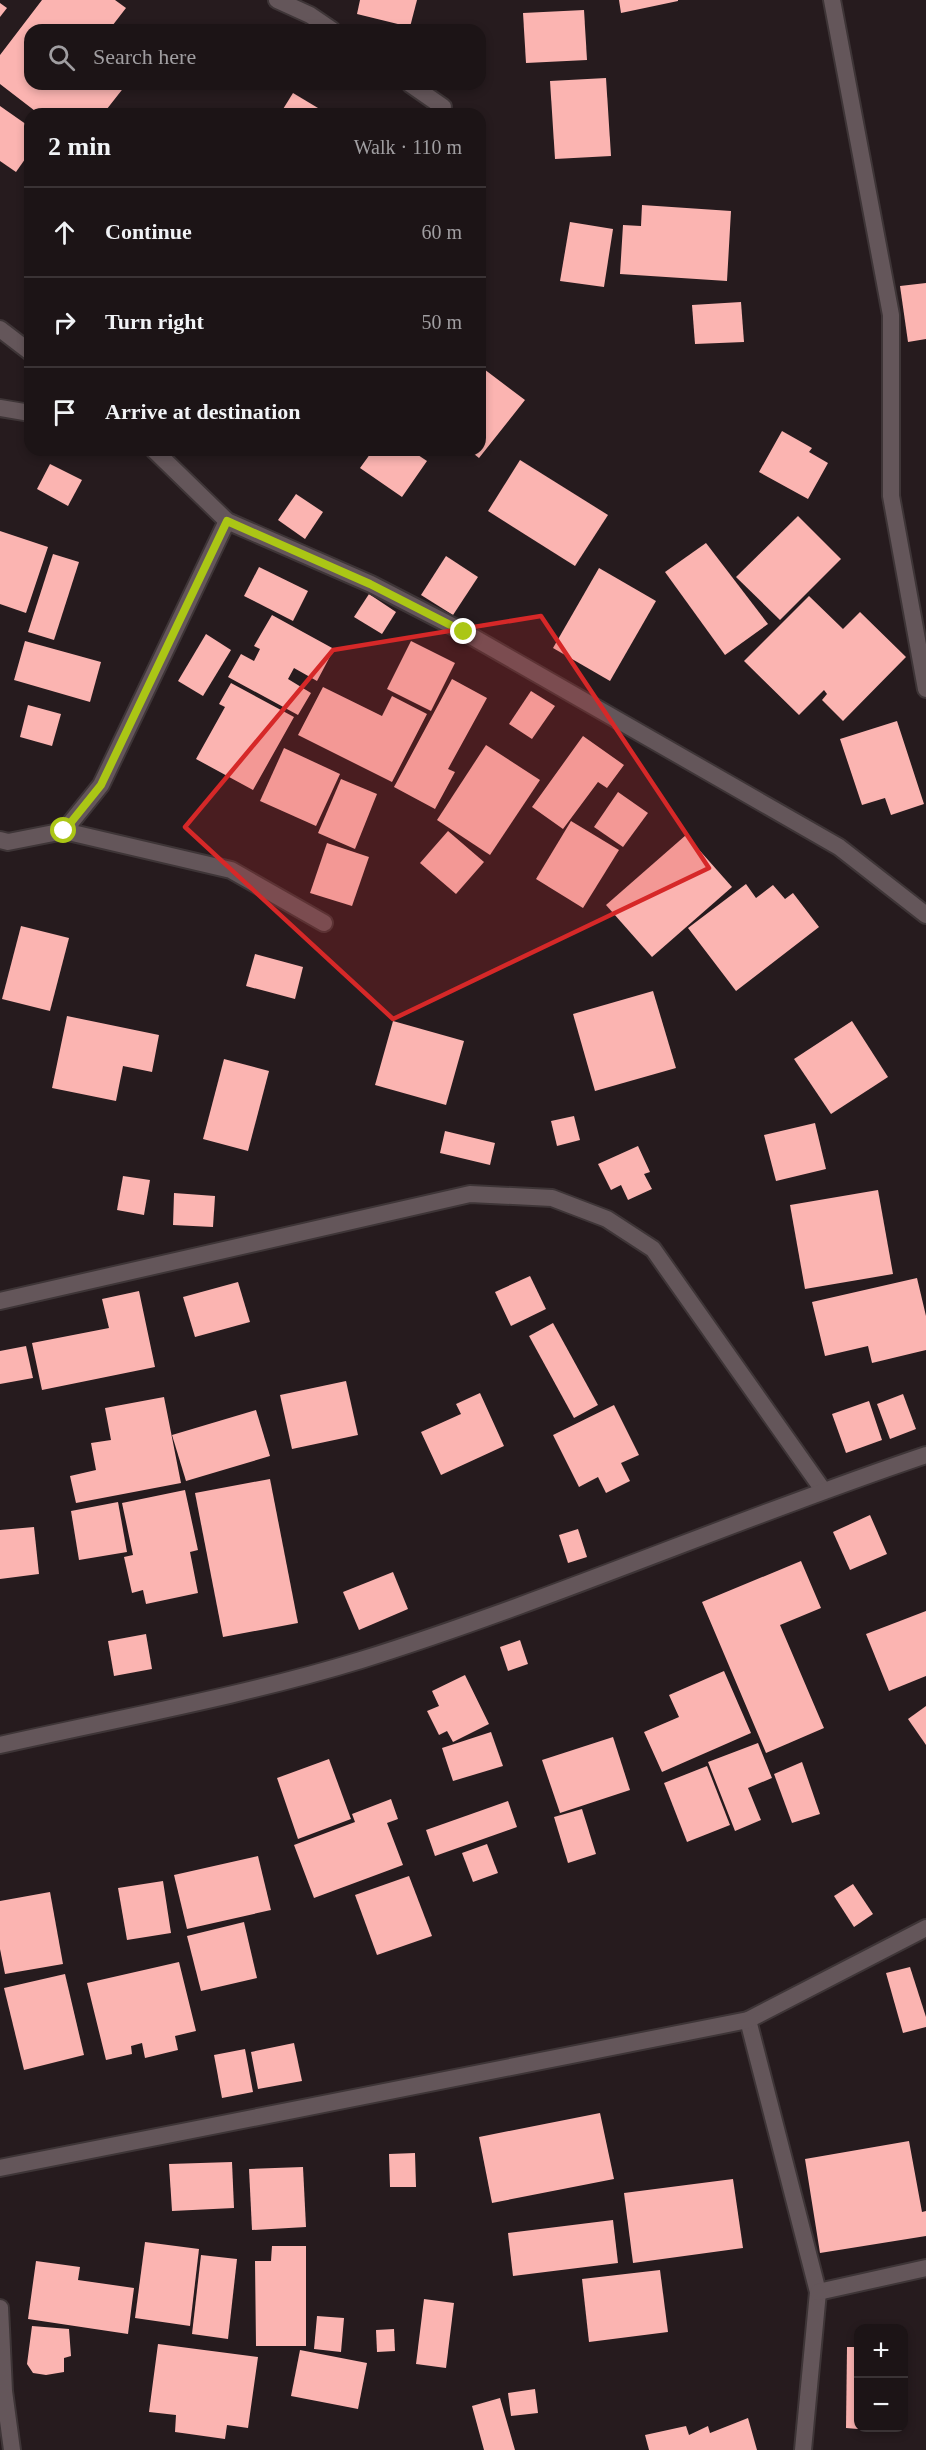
<!DOCTYPE html>
<html lang="en">
<head>
<meta charset="utf-8">
<style>
  body { margin:0; font-family:Georgia,serif; background:#251d1f; color:#f1f3f6 }
  .controls { position:absolute; right:18px; bottom:18px; display:grid; overflow:hidden; border-radius:12px; box-shadow:0 3px 9px #0003 }
  .controls button { width:54px; height:54px; display:grid; place-items:center; padding:0; border:0; border-bottom:2px solid #3a3335; background:#1c1416; color:#f1f3f6; font:30px sans-serif }
  .stop { position:absolute; width:18px; height:18px; margin:-14px; border:4px solid #abc615; border-radius:50%; background:#fff }
  .stop.end { background:#abc615; border-color:#fff; box-shadow:0 2px 6px #0008 }
  .list { margin:0; padding:0; list-style:none }
  h2 { display:flex; justify-content:space-between; align-items:center; height:78px; margin:0; padding:0 24px; font-size:26px }
  h2 small { font-size:20px; font-weight:400; color:#a09ea1 }
  .list li { display:grid; grid-template-columns:39px 1fr auto; gap:18px; align-items:center; box-sizing:border-box; height:90px; padding:0 24px; border-top:2px solid #3a3335 }
  .list b { display:block; font-size:22px; white-space:nowrap }
  .list em { font-size:20px; font-style:normal; color:#a09ea1 }
  .icon { flex:none; width:33px; height:33px; fill:none; stroke:currentColor; stroke-width:2; stroke-linecap:round; stroke-linejoin:round }
  .map { position:relative; flex:none; width:926px; height:2450px; overflow:hidden }
  .search { position:absolute; background:#1c1416; box-shadow:0 3px 9px #0003; left:24px; top:24px; width:462px; height:66px; display:flex; align-items:center; gap:15px; box-sizing:border-box; padding:0 21px; border-radius:18px; color:#a09ea1; font-size:22px }
  .panel { position:absolute; background:#1c1416; box-shadow:0 3px 9px #0003; left:24px; top:108px; width:462px; height:348px; border-radius:18px }
  .map>svg:first-child { display:block }
  .building { fill:#fbb4b1 }
  .lines { fill:none; stroke-linecap:round; stroke-linejoin:round }
  .service-casing { stroke:#3e3537; stroke-width:20 }
  .minor-casing { stroke:#3e3537; stroke-width:20 }
  .service { stroke:#64565a; stroke-width:16 }
  .minor { stroke:#64565a; stroke-width:16 }
  .route { stroke:#abc615; stroke-width:8 }
  .marked { fill:#d62828; fill-opacity:0.2; stroke:#d62828; stroke-width:4.5; stroke-linejoin:round }
</style>
</head>
<body>
<div class="map">
<svg width="926" height="2450" viewBox="0 0 926 2450">
  <rect width="100%" height="100%" fill="#261b1e"/>
  <g class="building">
    <path d="M42,0H115L126,8L109,30H30V84H122L125,86L103,114H39L0,84V55Z"/>
    <path d="M360,0H417L410,27L357,14Z"/>
    <path d="M619,0H678V1L621,13Z"/>
    <path d="M0,3L7,8L0,17Z"/>
    <path d="M584,10L587,60L526,63L523,13Z"/>
    <path d="M606,78L611,156L555,159L550,81Z"/>
    <path d="M293,93L328,114H280Z"/>
    <path d="M0,106L30,127V152L16,172L0,161Z"/>
    <path d="M642,205L731,211L727,281L620,274L623,225L641,226Z"/>
    <path d="M570,222L613,229L604,287L560,281Z"/>
    <path d="M926,283V339L908,342L900,286Z"/>
    <path d="M741,302L744,342L695,344L692,305Z"/>
    <path d="M480,366L525,400L479,458L469,450H480Z"/>
    <path d="M782,431L812,448L809,452L828,463L808,499L759,472Z"/>
    <path d="M373,450H417L415,453L427,461L402,497L360,468Z"/>
    <path d="M520,460L608,515L575,566L488,511Z"/>
    <path d="M50,464L82,480L68,506L37,489Z"/>
    <path d="M296,494L323,512L305,539L278,520Z"/>
    <path d="M798,516L841,559L780,620L736,577Z"/>
    <path d="M0,531L48,547L26,613L0,604Z"/>
    <path d="M706,543L768,624L725,655L665,572Z"/>
    <path d="M53,554L79,562L54,640L28,632Z"/>
    <path d="M446,556L478,577L453,615L421,595Z"/>
    <path d="M259,567L308,591L293,621L244,596Z"/>
    <path d="M599,568L656,601L610,681L553,648Z"/>
    <path d="M369,594L396,612L382,634L354,617Z"/>
    <path d="M809,596L843,629L860,612L906,657L843,721L822,700L827,694L824,690L799,715L744,661Z"/>
    <path d="M272,615L334,649L317,681L294,668L288,679L311,693L298,715L228,677L241,654L254,661L260,649L254,646Z"/>
    <path d="M206,634L231,650L203,696L178,681Z"/>
    <path d="M25,641L101,662L90,702L14,680Z"/>
    <path d="M411,641L455,663L431,711L387,689Z"/>
    <path d="M452,679L487,698L448,769L455,772L435,809L394,787Z"/>
    <path d="M231,683L294,717L253,790L196,759L225,707L219,704Z"/>
    <path d="M323,687L382,716L392,696L427,714L392,782L298,735Z"/>
    <path d="M531,691L555,706L532,739L509,724Z"/>
    <path d="M28,705L61,714L52,746L20,737Z"/>
    <path d="M897,721L924,804L891,815L885,798L862,805L840,739Z"/>
    <path d="M583,736L624,765L607,788L598,782L563,829L532,807Z"/>
    <path d="M486,745L540,780L490,855L437,820Z"/>
    <path d="M284,748L340,774L316,826L260,801Z"/>
    <path d="M341,779L377,794L355,849L318,833Z"/>
    <path d="M618,792L648,813L623,847L594,827Z"/>
    <path d="M571,821L619,850L583,908L536,879Z"/>
    <path d="M448,831L484,862L456,894L420,863Z"/>
    <path d="M686,835L732,887L652,957L606,905Z"/>
    <path d="M327,843L369,857L352,906L310,893Z"/>
    <path d="M746,884L756,898L773,885L785,899L793,893L819,927L736,991L688,928Z"/>
    <path d="M21,926L69,938L50,1011L2,999Z"/>
    <path d="M255,954L303,967L295,999L246,986Z"/>
    <path d="M653,991L676,1068L595,1091L573,1014Z"/>
    <path d="M67,1016L159,1035L152,1072L123,1066L116,1101L52,1088Z"/>
    <path d="M393,1021L464,1041L446,1105L375,1085Z"/>
    <path d="M852,1021L888,1077L831,1114L794,1059Z"/>
    <path d="M224,1059L269,1071L248,1151L203,1139Z"/>
    <path d="M574,1116L580,1140L557,1146L551,1121Z"/>
    <path d="M815,1123L826,1169L776,1181L764,1135Z"/>
    <path d="M445,1131L495,1143L490,1165L440,1153Z"/>
    <path d="M638,1146L650,1172L644,1174L652,1189L628,1200L621,1185L611,1190L598,1164Z"/>
    <path d="M123,1176L150,1180L144,1215L117,1210Z"/>
    <path d="M878,1190L893,1274L805,1289L790,1205Z"/>
    <path d="M174,1193L215,1196L213,1227L173,1225Z"/>
    <path d="M530,1276L546,1309L511,1326L495,1292Z"/>
    <path d="M917,1278L926,1316V1350L872,1363L868,1346L825,1356L812,1302Z"/>
    <path d="M238,1282L250,1322L195,1337L183,1297Z"/>
    <path d="M139,1291L155,1367L42,1390L32,1343L109,1328L102,1299Z"/>
    <path d="M553,1323L598,1405L574,1418L529,1336Z"/>
    <path d="M26,1346L33,1378L0,1384V1351Z"/>
    <path d="M346,1381L358,1435L292,1449L280,1395Z"/>
    <path d="M480,1393L504,1446L441,1475L421,1432L461,1414L456,1404Z"/>
    <path d="M903,1394L916,1429L890,1439L877,1404Z"/>
    <path d="M164,1397L181,1483L76,1503L70,1476L96,1470L91,1443L111,1440L105,1408Z"/>
    <path d="M869,1401L882,1440L846,1453L832,1414Z"/>
    <path d="M614,1405L639,1455L621,1463L630,1481L606,1493L598,1477L579,1487L553,1435Z"/>
    <path d="M256,1410L270,1456L186,1481L172,1435Z"/>
    <path d="M270,1479L298,1623L223,1637L195,1493Z"/>
    <path d="M185,1490L198,1550L190,1552L198,1593L146,1604L143,1590L132,1593L124,1557L133,1555L122,1503Z"/>
    <path d="M118,1502L127,1552L79,1560L71,1511Z"/>
    <path d="M870,1515L887,1554L850,1570L833,1532Z"/>
    <path d="M34,1527L39,1574L0,1579V1530Z"/>
    <path d="M578,1529L587,1557L568,1563L559,1535Z"/>
    <path d="M801,1561L821,1608L780,1625L824,1728L766,1753L702,1602Z"/>
    <path d="M393,1572L408,1609L359,1630L343,1592Z"/>
    <path d="M926,1611V1676L889,1691L866,1634Z"/>
    <path d="M146,1634L152,1669L114,1676L108,1641Z"/>
    <path d="M520,1640L528,1664L508,1671L500,1647Z"/>
    <path d="M724,1671L751,1733L662,1772L644,1732L679,1717L669,1695Z"/>
    <path d="M465,1675L489,1724L453,1742L447,1731L439,1735L427,1711L439,1706L432,1691Z"/>
    <path d="M926,1706V1745L908,1719Z"/>
    <path d="M491,1732L503,1766L453,1781L442,1748Z"/>
    <path d="M613,1737L630,1790L560,1813L542,1760Z"/>
    <path d="M758,1743L772,1778L748,1788L761,1820L735,1831L708,1762Z"/>
    <path d="M329,1759L351,1819L298,1839L277,1778Z"/>
    <path d="M802,1762L820,1814L792,1823L774,1774Z"/>
    <path d="M707,1766L730,1825L687,1842L664,1783Z"/>
    <path d="M391,1799L398,1819L387,1823L403,1865L314,1898L294,1845L355,1822L352,1814Z"/>
    <path d="M508,1801L517,1827L435,1856L426,1830Z"/>
    <path d="M582,1809L596,1854L568,1863L554,1817Z"/>
    <path d="M487,1844L498,1873L473,1882L462,1853Z"/>
    <path d="M258,1856L271,1910L187,1929L174,1875Z"/>
    <path d="M409,1876L432,1936L377,1955L355,1895Z"/>
    <path d="M163,1881L171,1933L127,1940L118,1888Z"/>
    <path d="M853,1884L873,1914L854,1927L834,1896Z"/>
    <path d="M50,1892L63,1964L5,1974L0,1949V1901Z"/>
    <path d="M244,1922L257,1978L201,1991L187,1936Z"/>
    <path d="M179,1962L196,2031L175,2036L178,2050L145,2058L142,2043L131,2046L132,2054L106,2060L87,1983Z"/>
    <path d="M910,1967L926,2017V2027L903,2033L886,1973Z"/>
    <path d="M65,1974L84,2055L24,2070L4,1988Z"/>
    <path d="M294,2043L302,2081L258,2089L251,2052Z"/>
    <path d="M245,2049L253,2092L222,2098L214,2055Z"/>
    <path d="M600,2113L614,2179L492,2203L479,2137Z"/>
    <path d="M909,2141L922,2212L926,2211V2236L820,2253L805,2159Z"/>
    <path d="M415,2153L416,2187H390L389,2154Z"/>
    <path d="M232,2162L234,2208L172,2211L169,2164Z"/>
    <path d="M303,2167L306,2227L252,2230L249,2169Z"/>
    <path d="M733,2179L743,2248L633,2263L624,2193Z"/>
    <path d="M613,2220L618,2263L513,2276L508,2233Z"/>
    <path d="M145,2242L199,2249L190,2326L135,2318Z"/>
    <path d="M272,2246H306V2346H256L255,2261H271Z"/>
    <path d="M201,2255L237,2259L228,2339L192,2334Z"/>
    <path d="M36,2261L80,2267L78,2280L134,2288L128,2334L28,2319Z"/>
    <path d="M660,2270L668,2332L589,2342L582,2279Z"/>
    <path d="M424,2299L454,2303L446,2368L416,2364Z"/>
    <path d="M317,2316L344,2318L341,2352L314,2349Z"/>
    <path d="M32,2326L69,2329L71,2356L64,2358V2372L46,2375L33,2373L27,2364Z"/>
    <path d="M394,2329L395,2351L377,2352L376,2330Z"/>
    <path d="M158,2344L258,2357L248,2428L227,2425L225,2439L175,2432L176,2415L149,2412Z"/>
    <path d="M847,2347H858V2429L846,2428Z"/>
    <path d="M300,2350L367,2363L358,2409L291,2396Z"/>
    <path d="M535,2389L538,2413L511,2416L508,2393Z"/>
    <path d="M500,2398L515,2450H484L472,2406Z"/>
    <path d="M748,2418L757,2450H649L645,2435L686,2426L689,2435L708,2426L710,2433Z"/>
  </g>
  <g class="lines">
    <defs>
      <path id="service" d="M64,831L231,870L324,923"/>
      <g id="minor">
        <path d="M277,0L310,15L332,30"/>
        <path d="M832,0L891,315V496L926,689"/>
        <path d="M410,84L443,107"/>
        <path d="M0,329L30,352"/>
        <path d="M0,408L30,413"/>
        <path d="M154,450L227,521L371,584L464,632L839,847L926,915"/>
        <path d="M0,840L8,842L64,831L101,785L227,521"/>
        <path d="M0,1301L470,1194L552,1198L607,1219L653,1249L823,1490"/>
        <path d="M0,1745C120,1718 243,1696 361,1660C552,1600 736,1519 926,1455"/>
        <path d="M748,2020L818,2292L803,2450"/>
        <path d="M0,2168L748,2020L926,1928"/>
        <path d="M818,2292L926,2268"/>
        <path d="M0,2308L4,2391L12,2450"/>
      </g>
    </defs>
    <use href="#service" class="service-casing"/>
    <use href="#minor" class="minor-casing"/>
    <use href="#service" class="service"/>
    <use href="#minor" class="minor"/>
  </g>
  <g class="lines">
    <path class="route" d="M64,831L101,785L227,521L370,584L464,632"/>
  </g>
  <path class="marked" d="M541,616L709,868L393,1019L185,827L333,650Z"/>
</svg>
<div class="controls">
<button>+</button>
<button>−</button>
</div>
<div class="stop" style="left:64px;top:831px"></div>
<div class="stop end" style="left:464px;top:632px"></div>
<div class="search"><svg class="icon" aria-label="search" viewBox="0 0 24 24"><circle cx="10" cy="10" r="6"/><path d="M15 15l6 6"/></svg>Search here</div>
<section class="panel">
<h2>2 min<small>Walk · 110 m</small></h2>
<ul class="list">
<li><svg class="icon" aria-label="ahead" viewBox="0 0 24 24"><path d="M12 20V5M6 11l6-6 6 6"/></svg><div><b>Continue</b></div><em>60 m</em></li>
<li><svg class="icon" aria-label="right" viewBox="0 0 24 24"><path d="M7 20v-9h11M14 6l5 5-5 5"/></svg><div><b>Turn right</b></div><em>50 m</em></li>
<li><svg class="icon" aria-label="arrive" viewBox="0 0 24 24"><path d="M6 21V4h12l-3 4 3 4H6"/></svg><div><b>Arrive at destination</b></div></li>
</ul>
</section>
</div>
</body>
</html>
